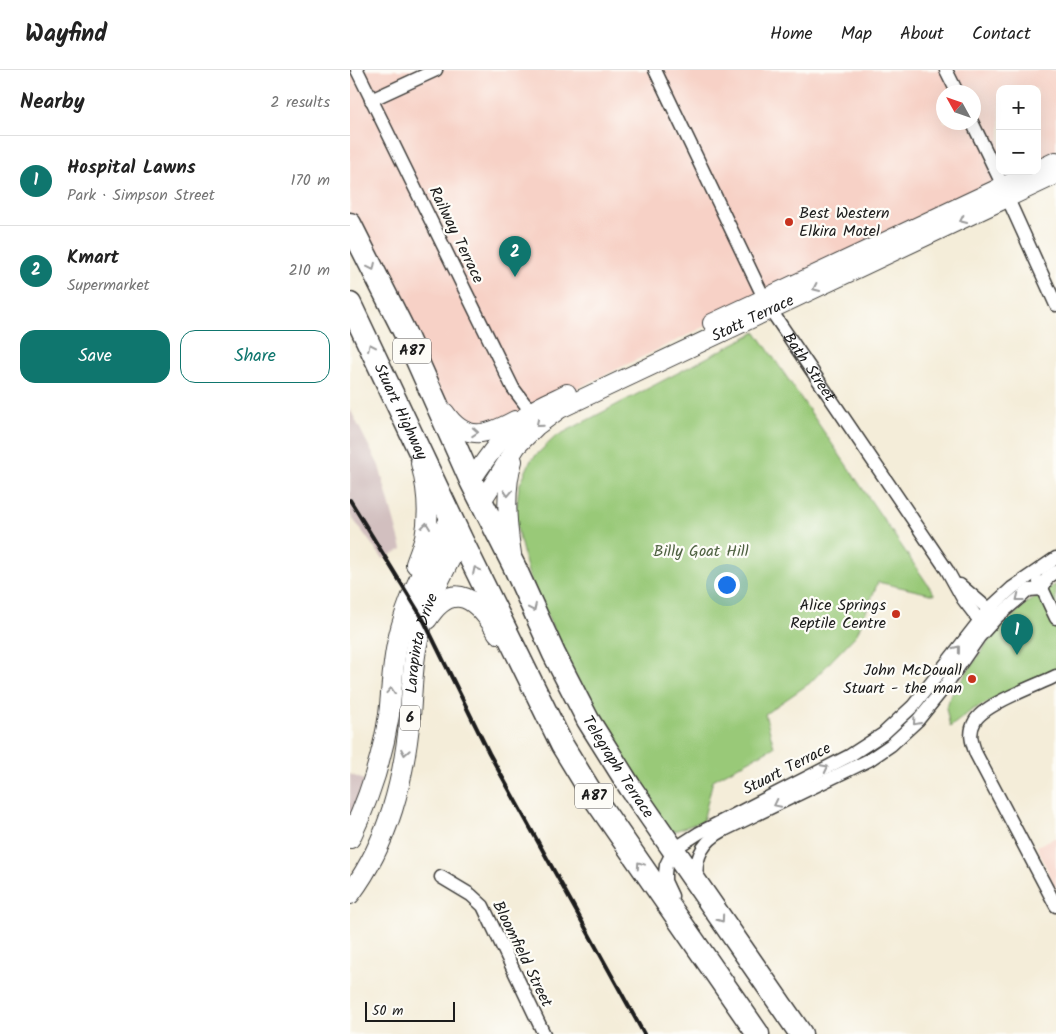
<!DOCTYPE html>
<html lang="en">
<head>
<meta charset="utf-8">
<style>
  body { margin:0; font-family:Kalam,sans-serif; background:#f2f2f2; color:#222 }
  .controls { position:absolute; right:15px; top:15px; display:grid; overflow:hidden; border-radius:10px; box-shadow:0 5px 20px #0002 }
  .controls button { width:45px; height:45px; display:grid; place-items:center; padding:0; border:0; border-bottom:1px solid #e0e0e0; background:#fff; color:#222; font:25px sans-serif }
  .compass { position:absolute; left:586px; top:15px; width:45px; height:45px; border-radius:50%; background:#fff; box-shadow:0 5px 20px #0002; rotate:310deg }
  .scale { position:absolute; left:15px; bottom:12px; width:90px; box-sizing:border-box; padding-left:5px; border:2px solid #1c1c1c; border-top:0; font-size:14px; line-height:18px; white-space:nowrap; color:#1c1c1c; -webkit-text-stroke:4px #fdfcf7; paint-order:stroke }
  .you { position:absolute; left:376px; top:514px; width:18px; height:18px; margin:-12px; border:4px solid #fff; border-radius:50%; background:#1a73e8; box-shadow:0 0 0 8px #1a73e833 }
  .badge { display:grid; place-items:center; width:32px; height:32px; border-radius:50%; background:#0f766e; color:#fff; font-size:16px; font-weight:700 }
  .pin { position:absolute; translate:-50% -41px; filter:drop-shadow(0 1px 2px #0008) }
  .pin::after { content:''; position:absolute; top:26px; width:18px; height:15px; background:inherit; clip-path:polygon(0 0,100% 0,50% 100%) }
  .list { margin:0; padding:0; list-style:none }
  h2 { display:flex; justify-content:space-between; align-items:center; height:65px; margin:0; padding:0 20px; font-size:21px }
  h2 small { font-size:16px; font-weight:400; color:#767676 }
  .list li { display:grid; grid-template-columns:32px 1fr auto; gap:15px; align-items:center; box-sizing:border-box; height:90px; padding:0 20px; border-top:1px solid #e0e0e0 }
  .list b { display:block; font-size:19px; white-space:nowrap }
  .list p { margin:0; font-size:16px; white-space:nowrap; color:#767676 }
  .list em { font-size:16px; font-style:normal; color:#767676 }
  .actions { display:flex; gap:10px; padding:15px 20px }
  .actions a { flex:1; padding:11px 0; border:1px solid #0f766e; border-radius:15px; text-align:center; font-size:18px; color:#0f766e }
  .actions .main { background:#0f766e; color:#fff }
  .map { position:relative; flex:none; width:706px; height:964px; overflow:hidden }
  header { display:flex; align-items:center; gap:30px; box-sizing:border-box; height:70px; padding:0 25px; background:#fff; border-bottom:1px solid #e0e0e0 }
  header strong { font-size:24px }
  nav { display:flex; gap:28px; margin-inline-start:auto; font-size:18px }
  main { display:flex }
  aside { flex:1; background:#fff }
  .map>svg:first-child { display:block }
  .built { fill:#f7d1c6; fill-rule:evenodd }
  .industrial { fill:#d2bfbf }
  .green { fill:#99c978; stroke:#5a724a }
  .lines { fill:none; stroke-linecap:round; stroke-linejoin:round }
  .street-casing { stroke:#3c3b38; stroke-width:15 }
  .secondary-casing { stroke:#3c3b38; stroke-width:20 }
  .primary-casing { stroke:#3c3b38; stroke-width:22 }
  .highway-casing { stroke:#3c3b38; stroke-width:25 }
  .street { stroke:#fff; stroke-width:12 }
  .secondary { stroke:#fff; stroke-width:18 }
  .primary { stroke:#fff; stroke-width:20 }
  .highway { stroke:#fff; stroke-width:22 }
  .rail { stroke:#1c1c1c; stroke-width:4 }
  .oneway { stroke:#999 }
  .poi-dot { fill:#c8321e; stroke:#fdfcf7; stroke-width:2 }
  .labels { text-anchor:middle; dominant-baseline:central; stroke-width:4.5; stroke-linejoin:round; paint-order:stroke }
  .shield { fill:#fdfcf7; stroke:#605f5e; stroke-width:1 }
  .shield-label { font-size:15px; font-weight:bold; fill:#1c1c1c }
  .poi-label { font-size:16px; fill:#1c1c1c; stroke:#fdfcf7; text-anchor:end }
  .street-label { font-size:16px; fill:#1c1c1c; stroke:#fdfcf7 }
  .park-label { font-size:16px; fill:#4e6141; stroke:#fdfcf7 }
</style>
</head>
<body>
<header>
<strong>Wayfind</strong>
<nav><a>Home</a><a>Map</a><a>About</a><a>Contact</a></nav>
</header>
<main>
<aside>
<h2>Nearby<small>2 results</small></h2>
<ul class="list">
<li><span class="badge">1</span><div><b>Hospital Lawns</b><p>Park · Simpson Street</p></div><em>170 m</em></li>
<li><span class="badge">2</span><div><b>Kmart</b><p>Supermarket</p></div><em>210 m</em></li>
</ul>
<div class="actions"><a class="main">Save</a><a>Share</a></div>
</aside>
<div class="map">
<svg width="706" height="964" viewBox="0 0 706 964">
  <rect width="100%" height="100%" fill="#fdfcf7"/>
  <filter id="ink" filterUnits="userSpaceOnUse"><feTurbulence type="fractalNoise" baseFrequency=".02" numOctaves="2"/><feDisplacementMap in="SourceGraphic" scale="10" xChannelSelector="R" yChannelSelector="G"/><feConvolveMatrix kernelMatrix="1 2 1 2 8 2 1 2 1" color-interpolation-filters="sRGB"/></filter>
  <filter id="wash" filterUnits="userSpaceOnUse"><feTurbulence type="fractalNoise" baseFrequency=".0096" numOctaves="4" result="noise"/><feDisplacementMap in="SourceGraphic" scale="20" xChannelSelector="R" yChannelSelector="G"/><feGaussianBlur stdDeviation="1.12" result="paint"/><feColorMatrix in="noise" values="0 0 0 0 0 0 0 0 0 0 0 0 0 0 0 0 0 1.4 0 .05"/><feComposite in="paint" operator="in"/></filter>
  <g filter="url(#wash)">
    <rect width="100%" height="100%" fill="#f4edd9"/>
    <g class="built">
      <path d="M0,0H706V91L687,100V19H650V101H685L414,228L222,321L154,356L108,358L0,155ZM594,22H624V52H594Z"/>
      <path d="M706,767V821L687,776Z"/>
    </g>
    <g class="industrial">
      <path d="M0,339L29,396L52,479L33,489L0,445Z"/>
      <path d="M0,704L23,714L0,768Z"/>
    </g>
    <g class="green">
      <path d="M406,262L585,525L528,512L507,564L460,613L415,644L424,677L363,710L353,751L322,762L272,702L180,510L165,450L169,416L181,390L205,367Z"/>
      <path d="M706,514V600L622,640L600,657L596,638L600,627L639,570L675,534Z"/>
    </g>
  </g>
  <g filter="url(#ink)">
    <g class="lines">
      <defs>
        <g id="street">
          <path d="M7,0L163,318L175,334L183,340"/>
          <path d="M305,0L414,228"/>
          <path d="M596,0L607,22"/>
          <path d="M21,30L86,0"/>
          <path d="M622,52L653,116"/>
          <path d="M658,129L706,235"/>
          <path id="s1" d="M420,239L597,500L613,529L633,555"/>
          <path d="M689,512L706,548"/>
          <path d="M610,515L644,544"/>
          <path d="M706,606C688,615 634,634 625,651C618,663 622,673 626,684L706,836"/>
          <path d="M91,807L121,825L133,836L194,964"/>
          <path d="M347,811C344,787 353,771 374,760L519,690L541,675L568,650L593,619L629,567L647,547L679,520L692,519L697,508L706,502"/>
          <path d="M322,826L315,811V804L316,795L324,779L349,763L499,686L533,664L563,636L638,540L662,518L706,488"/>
        </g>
        <g id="secondary">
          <path d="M687,100L706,91"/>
          <path d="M362,253L685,101"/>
          <path d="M95,342C116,373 137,365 165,350"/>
          <path d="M121,411C138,385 157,359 182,341C192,334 206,329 217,323"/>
          <path id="s2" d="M132,431L167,376L187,356L210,339L706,105"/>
          <path d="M162,484C157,454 154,419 163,391"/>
        </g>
        <g id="primary">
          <path d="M66,494C69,485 73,476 75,468C80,444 77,416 71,393"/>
          <path d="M77,549C104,507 129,531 148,563"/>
          <path d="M0,768C19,729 32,689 39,645C42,620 42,595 48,570C58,525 80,488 101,448"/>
          <path id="s3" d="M0,824C39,772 54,709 60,646C62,621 62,598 67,574C75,536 92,502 111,469"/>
        </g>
        <g id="highway">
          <path id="s4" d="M0,154L54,261L121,411L165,498L204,584L238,650L280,717L451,964"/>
          <path id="s5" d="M0,234L111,469L212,675L245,729L408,964"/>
        </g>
      </defs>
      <use href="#street" class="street-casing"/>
      <use href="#secondary" class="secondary-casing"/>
      <use href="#primary" class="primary-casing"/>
      <use href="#highway" class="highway-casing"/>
      <use href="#street" class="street"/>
      <use href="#secondary" class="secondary"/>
      <use href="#primary" class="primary"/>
      <use href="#highway" class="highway"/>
      <path class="rail" d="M0,430L73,549L139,683L294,964"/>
    </g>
    <defs><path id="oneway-chevron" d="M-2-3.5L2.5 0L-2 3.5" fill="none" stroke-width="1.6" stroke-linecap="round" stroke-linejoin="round" transform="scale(1.25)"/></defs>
    <g class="oneway">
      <use href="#oneway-chevron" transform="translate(613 150) rotate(155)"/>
      <use href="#oneway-chevron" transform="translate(22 197) rotate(64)"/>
      <use href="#oneway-chevron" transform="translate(466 218) rotate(155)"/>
      <use href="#oneway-chevron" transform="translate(21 277) rotate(-115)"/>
      <use href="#oneway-chevron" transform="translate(189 354) rotate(140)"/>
      <use href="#oneway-chevron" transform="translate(125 362) rotate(4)"/>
      <use href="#oneway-chevron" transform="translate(158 423) rotate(92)"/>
      <use href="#oneway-chevron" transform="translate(76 456) rotate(-83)"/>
      <use href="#oneway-chevron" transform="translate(126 500) rotate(-116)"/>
      <use href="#oneway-chevron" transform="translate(669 528) rotate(142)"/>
      <use href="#oneway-chevron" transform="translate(183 538) rotate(65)"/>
      <use href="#oneway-chevron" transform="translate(607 579) rotate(-52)"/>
      <use href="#oneway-chevron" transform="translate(41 621) rotate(-85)"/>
      <use href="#oneway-chevron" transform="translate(566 652) rotate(131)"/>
      <use href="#oneway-chevron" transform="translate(55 682) rotate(100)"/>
      <use href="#oneway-chevron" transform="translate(475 698) rotate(-27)"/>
      <use href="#oneway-chevron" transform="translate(427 734) rotate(154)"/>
      <use href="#oneway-chevron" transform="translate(290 795) rotate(-124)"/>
      <use href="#oneway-chevron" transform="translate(371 849) rotate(55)"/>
    </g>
  </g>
  <g class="poi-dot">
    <circle cx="439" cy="152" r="5"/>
    <circle cx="546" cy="544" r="5"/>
    <circle cx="622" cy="609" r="5"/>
  </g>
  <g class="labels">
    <g class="shield">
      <rect x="43" y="268.5" width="38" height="25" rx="4"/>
      <rect x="50" y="635.5" width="20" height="25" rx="4"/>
      <rect x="225" y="713.5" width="38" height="25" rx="4"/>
    </g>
    <g class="shield-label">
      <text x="62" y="281">A87</text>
      <text x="60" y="648">6</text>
      <text x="244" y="726">A87</text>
    </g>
    <g class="poi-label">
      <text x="449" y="143" text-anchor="start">Best Western<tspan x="449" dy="18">Elkira Motel</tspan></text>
      <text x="536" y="535">Alice Springs<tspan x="536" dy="18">Reptile Centre</tspan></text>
      <text x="612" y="600">John McDouall<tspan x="612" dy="18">Stuart - the man</tspan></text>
    </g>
    <g class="street-label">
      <text transform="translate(106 165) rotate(64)">Railway Terrace</text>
      <text stroke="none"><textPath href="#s2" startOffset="335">Stott Terrace</textPath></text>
      <text stroke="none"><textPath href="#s1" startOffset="70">Bath Street</textPath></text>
      <text stroke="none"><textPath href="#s5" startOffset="119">Stuart Highway</textPath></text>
      <text stroke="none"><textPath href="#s3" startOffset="264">Larapinta Drive</textPath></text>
      <text stroke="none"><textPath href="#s4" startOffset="606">Telegraph Terrace</textPath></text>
      <text transform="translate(437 699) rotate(-27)">Stuart Terrace</text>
      <text transform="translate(172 884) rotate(64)">Bloomfield Street</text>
    </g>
    <g class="park-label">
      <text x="351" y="481">Billy Goat Hill</text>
    </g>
  </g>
</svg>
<div class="controls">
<button>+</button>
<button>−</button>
</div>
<svg class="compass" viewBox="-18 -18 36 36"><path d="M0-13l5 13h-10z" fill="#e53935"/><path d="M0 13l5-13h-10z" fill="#767676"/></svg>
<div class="scale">50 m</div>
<div class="you"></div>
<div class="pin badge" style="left:667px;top:585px">1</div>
<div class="pin badge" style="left:165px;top:207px">2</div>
</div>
</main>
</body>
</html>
